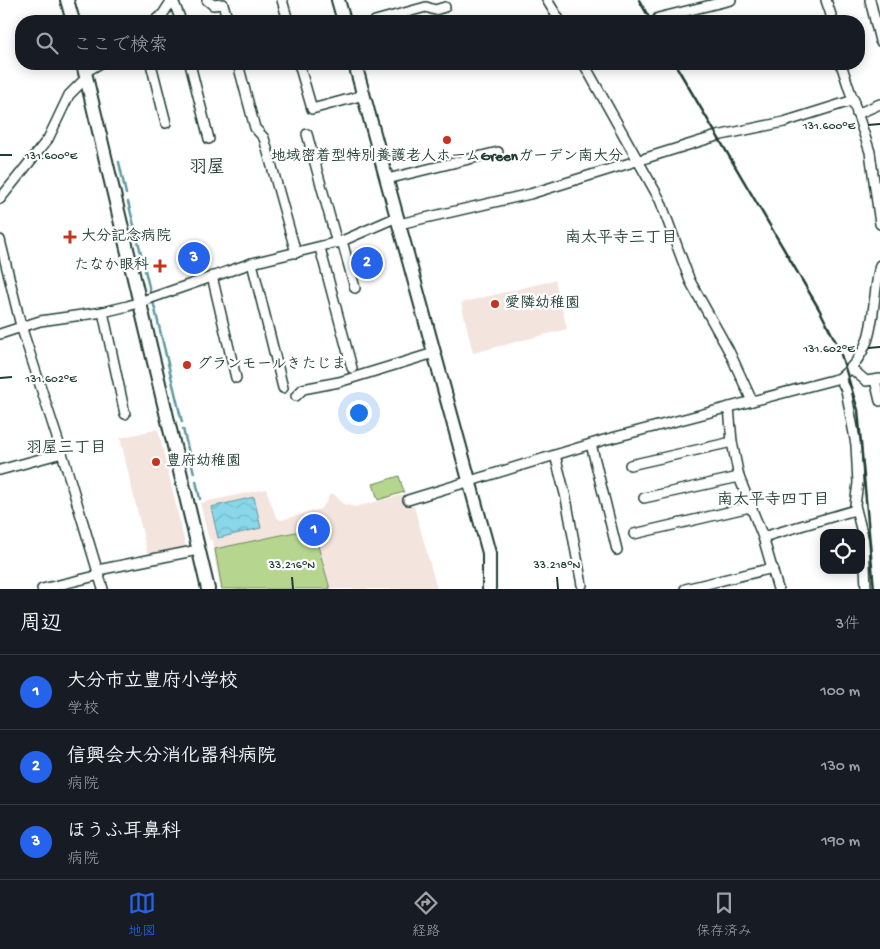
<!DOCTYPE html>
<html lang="ja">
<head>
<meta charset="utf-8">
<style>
  body { margin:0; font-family:"Gochi Hand","Klee One",sans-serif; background:#20242c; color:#f1f3f6 }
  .controls { position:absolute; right:15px; bottom:15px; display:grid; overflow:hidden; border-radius:10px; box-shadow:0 2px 12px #0003 }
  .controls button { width:45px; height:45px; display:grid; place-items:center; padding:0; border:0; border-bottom:1px solid #363941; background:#171b24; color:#f1f3f6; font:25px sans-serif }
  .you { position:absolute; left:358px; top:412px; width:18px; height:18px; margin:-12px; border:4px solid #fff; border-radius:50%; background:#1a73e8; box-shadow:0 0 0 8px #1a73e833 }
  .badge { display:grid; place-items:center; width:32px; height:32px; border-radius:50%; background:#2563eb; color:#fff; font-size:16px; font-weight:700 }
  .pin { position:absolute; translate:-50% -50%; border:2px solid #fff; box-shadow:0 1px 5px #0006 }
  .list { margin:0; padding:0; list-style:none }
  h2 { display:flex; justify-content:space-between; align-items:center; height:65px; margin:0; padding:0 20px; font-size:21px }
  h2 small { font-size:16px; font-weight:400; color:#9ea1a6 }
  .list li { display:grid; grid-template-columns:32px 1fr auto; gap:15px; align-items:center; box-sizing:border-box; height:75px; padding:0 20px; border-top:1px solid #363941 }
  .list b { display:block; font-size:19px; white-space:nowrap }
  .list p { margin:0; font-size:16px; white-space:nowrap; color:#9ea1a6 }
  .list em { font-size:16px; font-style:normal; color:#9ea1a6 }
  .icon { flex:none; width:28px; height:28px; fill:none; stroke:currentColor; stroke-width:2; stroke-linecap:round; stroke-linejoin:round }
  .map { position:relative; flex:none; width:880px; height:589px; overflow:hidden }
  .search { position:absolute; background:#171b24; box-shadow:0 2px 12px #0003; left:15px; right:15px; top:15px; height:55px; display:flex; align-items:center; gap:12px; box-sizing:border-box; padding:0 18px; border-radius:20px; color:#9ea1a6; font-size:19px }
  .sheet { height:290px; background:#171b24 }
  nav { display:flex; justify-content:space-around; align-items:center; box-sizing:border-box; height:70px; border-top:1px solid #363941; background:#171b24; font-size:14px; color:#9ea1a6 }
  nav a { display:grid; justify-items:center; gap:2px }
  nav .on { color:#2563eb }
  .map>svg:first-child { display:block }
  .built { fill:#f4e4de }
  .park { fill:#b6d58e; stroke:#6a8961 }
  .water { fill:url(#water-waves); stroke:#5f99a0 }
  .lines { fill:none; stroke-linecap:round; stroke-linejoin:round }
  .stream { stroke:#5f99a0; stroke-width:2.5 }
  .street-casing { stroke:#1f3d34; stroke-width:12 }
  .secondary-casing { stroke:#1f3d34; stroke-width:16 }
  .street { stroke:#fff; stroke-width:9 }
  .secondary { stroke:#fff; stroke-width:12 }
  .rail { stroke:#1f3d34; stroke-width:2.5 }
  .ticks { fill:none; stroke:#1f3d34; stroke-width:2 }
  .poi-dot { fill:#c8321e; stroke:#fff; stroke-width:2 }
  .labels { text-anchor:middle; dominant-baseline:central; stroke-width:4.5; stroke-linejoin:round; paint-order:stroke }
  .poi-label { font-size:15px; font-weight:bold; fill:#1f3d34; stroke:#fff; text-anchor:start }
  .neighbourhood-label { font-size:16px; font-weight:bold; fill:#1f3d34; stroke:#fff }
  .quarter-label { font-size:18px; font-weight:bold; fill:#1f3d34; stroke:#fff }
  .ticks-label { font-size:12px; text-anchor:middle; fill:#1f3d34; stroke:#fff; stroke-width:4.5; stroke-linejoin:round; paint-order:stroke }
</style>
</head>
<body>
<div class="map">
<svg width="880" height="589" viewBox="0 0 880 589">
  <defs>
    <pattern id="water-waves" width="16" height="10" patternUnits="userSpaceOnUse" patternTransform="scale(1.25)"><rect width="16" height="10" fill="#89d7e8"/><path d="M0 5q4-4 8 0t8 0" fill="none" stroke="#76b9c8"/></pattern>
  </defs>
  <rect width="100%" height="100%" fill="#fff"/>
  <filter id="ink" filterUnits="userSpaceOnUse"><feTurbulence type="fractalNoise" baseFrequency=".02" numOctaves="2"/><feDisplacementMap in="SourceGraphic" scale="10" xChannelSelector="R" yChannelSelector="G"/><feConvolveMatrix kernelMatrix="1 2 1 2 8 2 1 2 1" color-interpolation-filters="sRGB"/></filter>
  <g filter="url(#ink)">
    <g class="built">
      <path d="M555,280L567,329L473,353L461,303Z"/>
      <path d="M158,429L186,548L148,556L120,438Z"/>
      <path d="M266,489L276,517L281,520L320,509L327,502L329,495L334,494L343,504L355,507L406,494L410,506H414L437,589H220L213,547L212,540H209L200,503Z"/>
    </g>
    <g class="park">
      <path d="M399,476L404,492L378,500L373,484Z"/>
      <path d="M305,530L315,535L330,589H222L215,549Z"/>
    </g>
    <path class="water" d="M254,497L261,528L218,538L211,507Z"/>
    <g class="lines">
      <g class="stream">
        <path d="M119,162L126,194"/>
        <path d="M128,202L136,233"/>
        <path d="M138,241L150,291"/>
        <path d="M153,301L182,422"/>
        <path d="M183,429L190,457"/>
        <path d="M192,465L194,473"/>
        <path d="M196,481L200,499"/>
      </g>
      <defs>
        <g id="street">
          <path d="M173,0L181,21"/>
          <path d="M207,0L213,5L223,4L228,21"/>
          <path d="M282,0L288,21"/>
          <path d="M547,0L560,21"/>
          <path d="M826,0L833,21"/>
          <path d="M870,0L880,41"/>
          <path d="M658,18L731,0"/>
          <path d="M154,21L163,14L172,0"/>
          <path d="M375,21L426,7L435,10L445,7"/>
          <path d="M151,64L166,123"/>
          <path d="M190,64L209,139"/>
          <path d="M238,64L255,128L264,138L296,253"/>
          <path d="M299,64L312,109L364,95"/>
          <path d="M584,64L660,200L690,281L729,351L752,401"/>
          <path d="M841,64L870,152L880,224"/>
          <path d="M85,72L99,64"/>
          <path d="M857,114L880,104"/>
          <path d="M307,134L337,243"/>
          <path d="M387,179L498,152"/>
          <path d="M0,199L48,139L69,95L86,78"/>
          <path d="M399,224L530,194L717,136L784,122L854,100"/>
          <path d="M0,240L21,326L62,453L103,589"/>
          <path d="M342,241L355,288"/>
          <path d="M320,248L352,368"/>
          <path d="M252,263L283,388"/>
          <path d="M212,276L236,378"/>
          <path d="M103,312L125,414"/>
          <path d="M0,334L40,321L103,312L128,306L252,263L342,241L397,217"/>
          <path d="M852,369L866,381L880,379"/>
          <path d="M840,378L846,390L856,445L858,483L855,505L864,541L866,589"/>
          <path d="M875,380L880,401"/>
          <path d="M296,396L303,389L339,382L434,353"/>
          <path d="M729,407L732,442L739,477L763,537L778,589"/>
          <path d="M591,444L617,550"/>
          <path d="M555,455L566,498L582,585"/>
          <path d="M630,465L732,442"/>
          <path d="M0,470L62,453"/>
          <path d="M644,498L739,477"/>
          <path d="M408,500L604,440L840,378C880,345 869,312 880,265"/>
          <path d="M634,534L750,507"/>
          <path d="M763,537L855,510"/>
          <path d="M98,570L198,550"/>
          <path d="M42,589L100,575"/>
          <path d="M685,589L773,568"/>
        </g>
        <g id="secondary">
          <path d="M67,0L73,21"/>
          <path d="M338,0L344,21"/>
          <path d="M83,64L208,589"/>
          <path d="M355,64L489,553V589"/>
        </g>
      </defs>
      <use href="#street" class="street-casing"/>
      <use href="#secondary" class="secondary-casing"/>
      <use href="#street" class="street"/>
      <use href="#secondary" class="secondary"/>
      <g class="rail">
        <path d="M639,0L651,21"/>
        <path d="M675,64L819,309L839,348L858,410L874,589"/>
      </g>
    </g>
  </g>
  <path class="ticks" d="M868,125L880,124M0,155H12M868,348L880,347M0,378L12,377M292,577L293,589M557,577L558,589"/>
  <g class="poi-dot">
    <circle cx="447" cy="140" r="5"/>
    <path d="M67.5 229.5h5v5h5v5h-5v5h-5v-5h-5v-5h5z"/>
    <path d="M157.5 258.5h5v5h5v5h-5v5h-5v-5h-5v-5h5z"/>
    <circle cx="495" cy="304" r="5"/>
    <circle cx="187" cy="365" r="5"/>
    <circle cx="156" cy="462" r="5"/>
  </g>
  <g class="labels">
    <g class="poi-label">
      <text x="447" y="157" text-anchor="middle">地域密着型特別養護老人ホームGreenガーデン南大分</text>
      <text x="81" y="237">大分記念病院</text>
      <text x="149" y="266" text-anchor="end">たなか眼科</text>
      <text x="505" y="304">愛隣幼稚園</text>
      <text x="197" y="365">グランモールきたじま</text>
      <text x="166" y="462">豊府幼稚園</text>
    </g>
    <g class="neighbourhood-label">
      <text x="621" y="239">南太平寺三丁目</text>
      <text x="66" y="449">羽屋三丁目</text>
      <text x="773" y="501">南太平寺四丁目</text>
    </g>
    <g class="quarter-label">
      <text x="207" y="168">羽屋</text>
    </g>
  </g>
  <g class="ticks-label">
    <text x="829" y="129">131.600°E</text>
    <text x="51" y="159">131.600°E</text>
    <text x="829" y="352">131.602°E</text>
    <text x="51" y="382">131.602°E</text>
    <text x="292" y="568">33.216°N</text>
    <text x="557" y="568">33.218°N</text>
  </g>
</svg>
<div class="controls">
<button><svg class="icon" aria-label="locate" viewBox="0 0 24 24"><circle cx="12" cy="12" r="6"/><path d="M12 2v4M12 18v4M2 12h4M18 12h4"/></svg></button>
</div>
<div class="you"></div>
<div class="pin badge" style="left:314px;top:530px">1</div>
<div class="pin badge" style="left:367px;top:263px">2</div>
<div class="pin badge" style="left:194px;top:258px">3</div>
<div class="search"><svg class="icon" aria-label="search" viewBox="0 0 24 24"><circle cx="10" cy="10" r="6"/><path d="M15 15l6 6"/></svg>ここで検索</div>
</div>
<section class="sheet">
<h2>周辺<small>3件</small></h2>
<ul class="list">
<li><span class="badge">1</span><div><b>大分市立豊府小学校</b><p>学校</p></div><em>100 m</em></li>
<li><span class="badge">2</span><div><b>信興会大分消化器科病院</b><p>病院</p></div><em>130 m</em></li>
<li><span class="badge">3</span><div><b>ほうふ耳鼻科</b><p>病院</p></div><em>190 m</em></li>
</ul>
</section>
<nav>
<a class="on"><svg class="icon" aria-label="map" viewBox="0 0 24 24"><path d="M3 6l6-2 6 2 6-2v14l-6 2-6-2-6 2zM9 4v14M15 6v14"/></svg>地図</a>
<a><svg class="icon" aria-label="directions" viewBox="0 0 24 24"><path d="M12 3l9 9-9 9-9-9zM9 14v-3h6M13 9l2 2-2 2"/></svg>経路</a>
<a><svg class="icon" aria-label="saved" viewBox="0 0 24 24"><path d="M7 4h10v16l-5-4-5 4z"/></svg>保存済み</a>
</nav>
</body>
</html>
